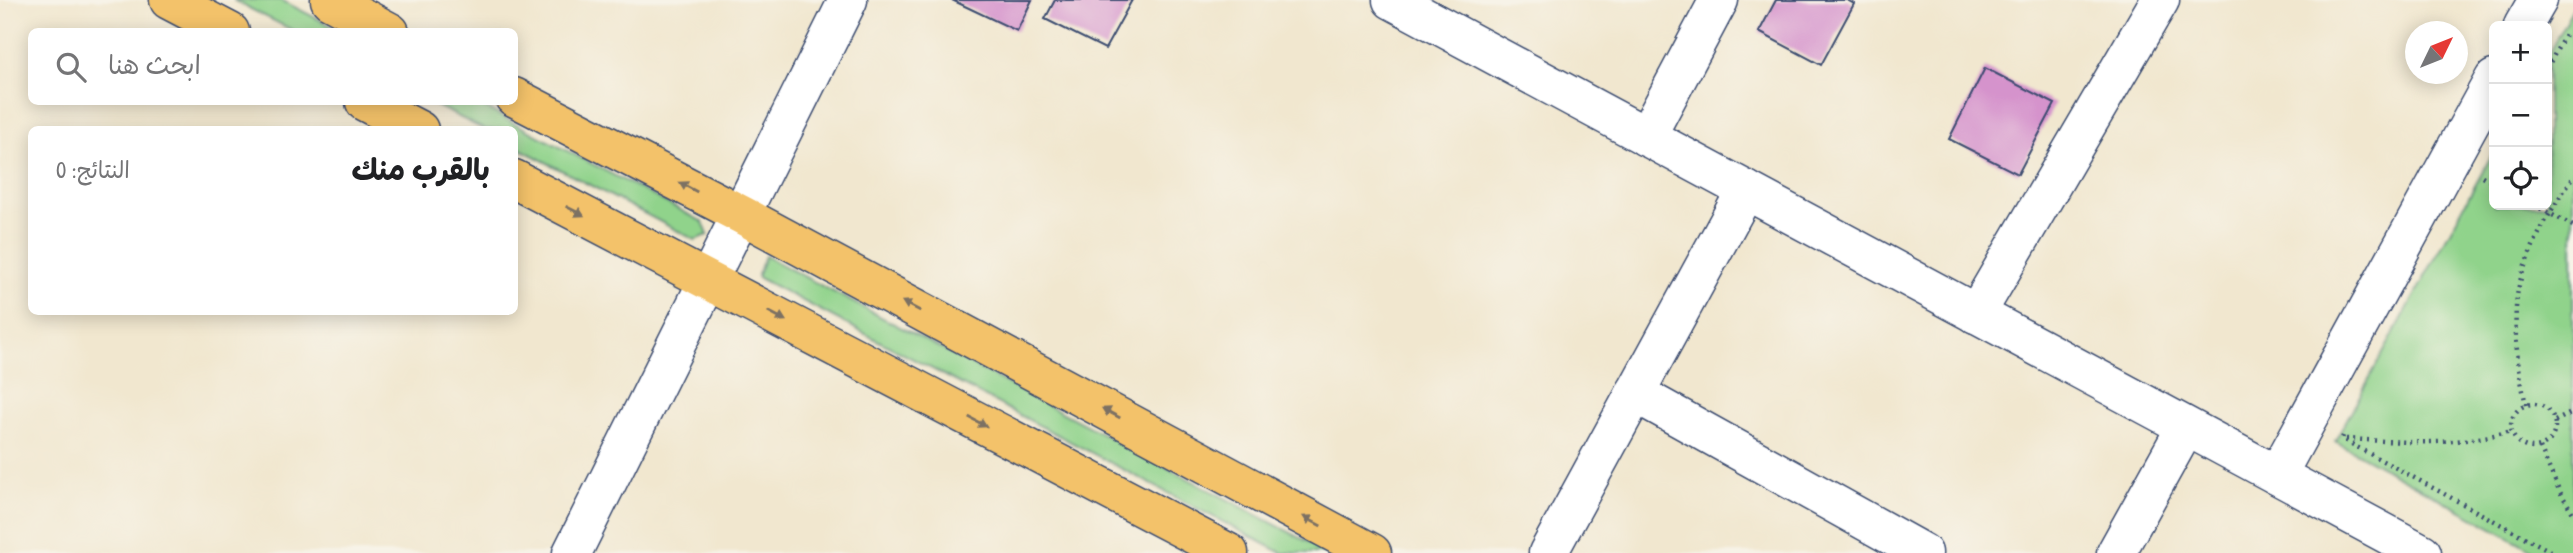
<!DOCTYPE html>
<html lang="ar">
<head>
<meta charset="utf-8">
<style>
  body { margin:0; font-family:"Patrick Hand","Playpen Sans Arabic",sans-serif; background:#f2f2f2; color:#202124; direction:rtl }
  .controls { position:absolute; right:21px; top:21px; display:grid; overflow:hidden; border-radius:10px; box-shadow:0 4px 18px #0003 }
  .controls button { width:63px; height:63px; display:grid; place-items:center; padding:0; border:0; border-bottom:2px solid #e0e0e0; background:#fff; color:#202124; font:35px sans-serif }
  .compass { position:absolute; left:2405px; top:21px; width:63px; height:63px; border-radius:50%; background:#fff; box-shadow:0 4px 18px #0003; rotate:47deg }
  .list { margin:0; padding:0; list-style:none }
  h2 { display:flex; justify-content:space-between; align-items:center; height:91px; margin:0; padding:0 28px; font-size:30px }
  h2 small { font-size:23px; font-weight:400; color:#757577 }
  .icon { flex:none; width:38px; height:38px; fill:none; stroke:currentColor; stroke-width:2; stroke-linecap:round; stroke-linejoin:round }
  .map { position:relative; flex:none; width:2573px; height:553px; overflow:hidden; direction:ltr }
  .search { position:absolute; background:#fff; box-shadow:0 4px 18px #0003; left:28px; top:28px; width:490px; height:77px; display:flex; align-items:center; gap:18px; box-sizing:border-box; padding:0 24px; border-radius:10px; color:#757577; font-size:26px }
  .panel { position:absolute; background:#fff; box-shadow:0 4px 18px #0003; left:28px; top:126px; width:490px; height:189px; border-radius:10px; direction:rtl }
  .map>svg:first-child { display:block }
  .green { fill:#90d38b; stroke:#568174; stroke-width:2 }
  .building { fill:#d593cc }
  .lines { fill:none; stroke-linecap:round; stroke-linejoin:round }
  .minor-casing { stroke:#3b4b6f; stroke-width:41 }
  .major-casing { stroke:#3b4b6f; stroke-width:41 }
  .path { stroke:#3b4b6f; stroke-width:4.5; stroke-dasharray:2 5; stroke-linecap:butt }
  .minor { stroke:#fff; stroke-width:38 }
  .major { stroke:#f3c26a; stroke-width:38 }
  .oneway { fill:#7c7163 }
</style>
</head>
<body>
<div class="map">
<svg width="2573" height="553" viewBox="0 0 2573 553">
  <rect width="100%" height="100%" fill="#f7f3e8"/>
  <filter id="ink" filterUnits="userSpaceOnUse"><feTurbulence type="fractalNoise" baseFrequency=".0143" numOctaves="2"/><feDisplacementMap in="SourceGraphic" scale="14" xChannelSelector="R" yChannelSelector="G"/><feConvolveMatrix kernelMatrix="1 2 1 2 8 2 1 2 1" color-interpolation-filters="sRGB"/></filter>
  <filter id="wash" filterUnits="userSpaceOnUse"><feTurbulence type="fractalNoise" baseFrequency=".00686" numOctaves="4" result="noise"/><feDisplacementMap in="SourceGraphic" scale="28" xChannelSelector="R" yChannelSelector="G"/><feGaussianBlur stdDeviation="1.57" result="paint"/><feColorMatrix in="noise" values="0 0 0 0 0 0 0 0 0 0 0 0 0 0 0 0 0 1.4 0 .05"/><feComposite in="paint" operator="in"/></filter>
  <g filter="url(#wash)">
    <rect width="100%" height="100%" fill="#f1e7cf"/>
    <g class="green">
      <path d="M233,0H281L341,31H294Z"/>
      <path d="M2573,8V553H2538L2335,441L2494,151V205H2547V55Z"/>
      <path d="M429,102H474L703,222L708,235L695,240L515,146L514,130L483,129Z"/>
      <path d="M765,256L1329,553H1282L757,277Z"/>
    </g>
    <g id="blocks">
      <g class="building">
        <path d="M952,0H1032L1017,31Z"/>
        <path d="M1055,0H1132L1105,49L1045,19Z"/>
        <path d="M1776,0H1847L1854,4L1821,65L1759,32Z"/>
        <path d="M1985,68L2055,104L2018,174L1949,139Z"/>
      </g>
    </g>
  </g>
  <g filter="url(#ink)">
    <use href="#blocks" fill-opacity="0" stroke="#3b4b6f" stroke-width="2"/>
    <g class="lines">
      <defs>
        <g id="minor">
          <path d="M1392,0L2422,553"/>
          <path d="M2523,26L2538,0"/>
          <path d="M1646,137L1719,0"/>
          <path d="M1976,314L2160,0"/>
          <path d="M1635,393L1923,553"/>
          <path d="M2277,475L2494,79"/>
          <path d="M572,553L848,0"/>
          <path d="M1548,553L1746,190"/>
          <path d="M2116,553L2186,427"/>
        </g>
        <g id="major">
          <path d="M169,0L230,32"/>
          <path d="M330,0L390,32"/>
          <path d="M514,97L742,215L1372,553"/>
          <path d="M365,102L419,130"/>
          <path d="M514,179L1229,553"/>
        </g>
      </defs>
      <use href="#minor" class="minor-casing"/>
      <use href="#major" class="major-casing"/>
      <g class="path">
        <path d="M2547,68L2565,35"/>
        <path d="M2482,176L2494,183"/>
        <path d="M2534,205L2573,226"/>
        <circle cx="2533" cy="426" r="22"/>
        <path d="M2526,405C2518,369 2513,332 2517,296C2522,260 2551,207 2573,178"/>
        <path d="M2555,421L2573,412"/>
        <path d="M2343,436L2342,439L2554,553"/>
        <path d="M2346,439C2407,442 2452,447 2511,431"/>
        <path d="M2540,448L2560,492L2573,513"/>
      </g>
      <use href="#minor" class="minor"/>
      <use href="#major" class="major"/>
    </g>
    <defs><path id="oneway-solid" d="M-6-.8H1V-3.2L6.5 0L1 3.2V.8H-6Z" transform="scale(1.75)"/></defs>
    <g class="oneway">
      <use href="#oneway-solid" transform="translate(688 187) rotate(-152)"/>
      <use href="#oneway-solid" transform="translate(575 211) rotate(27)"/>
      <use href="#oneway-solid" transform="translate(911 306) rotate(-152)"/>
      <use href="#oneway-solid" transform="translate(777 316) rotate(28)"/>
      <use href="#oneway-solid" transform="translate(1111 413) rotate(-152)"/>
      <use href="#oneway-solid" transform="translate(978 422) rotate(28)"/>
      <use href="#oneway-solid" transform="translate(1312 521) rotate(-152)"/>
    </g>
  </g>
</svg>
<div class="controls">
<button>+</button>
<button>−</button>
<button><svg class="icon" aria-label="locate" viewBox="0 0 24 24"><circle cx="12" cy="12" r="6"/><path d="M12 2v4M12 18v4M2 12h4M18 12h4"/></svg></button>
</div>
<svg class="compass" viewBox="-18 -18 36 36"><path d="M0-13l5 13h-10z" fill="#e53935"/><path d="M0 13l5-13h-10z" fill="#757577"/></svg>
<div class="search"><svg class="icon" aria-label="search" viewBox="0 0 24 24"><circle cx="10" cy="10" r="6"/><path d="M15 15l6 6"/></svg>ابحث هنا</div>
<section class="panel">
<h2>بالقرب منك<small>النتائج: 0</small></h2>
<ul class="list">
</ul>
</section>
</div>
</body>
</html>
